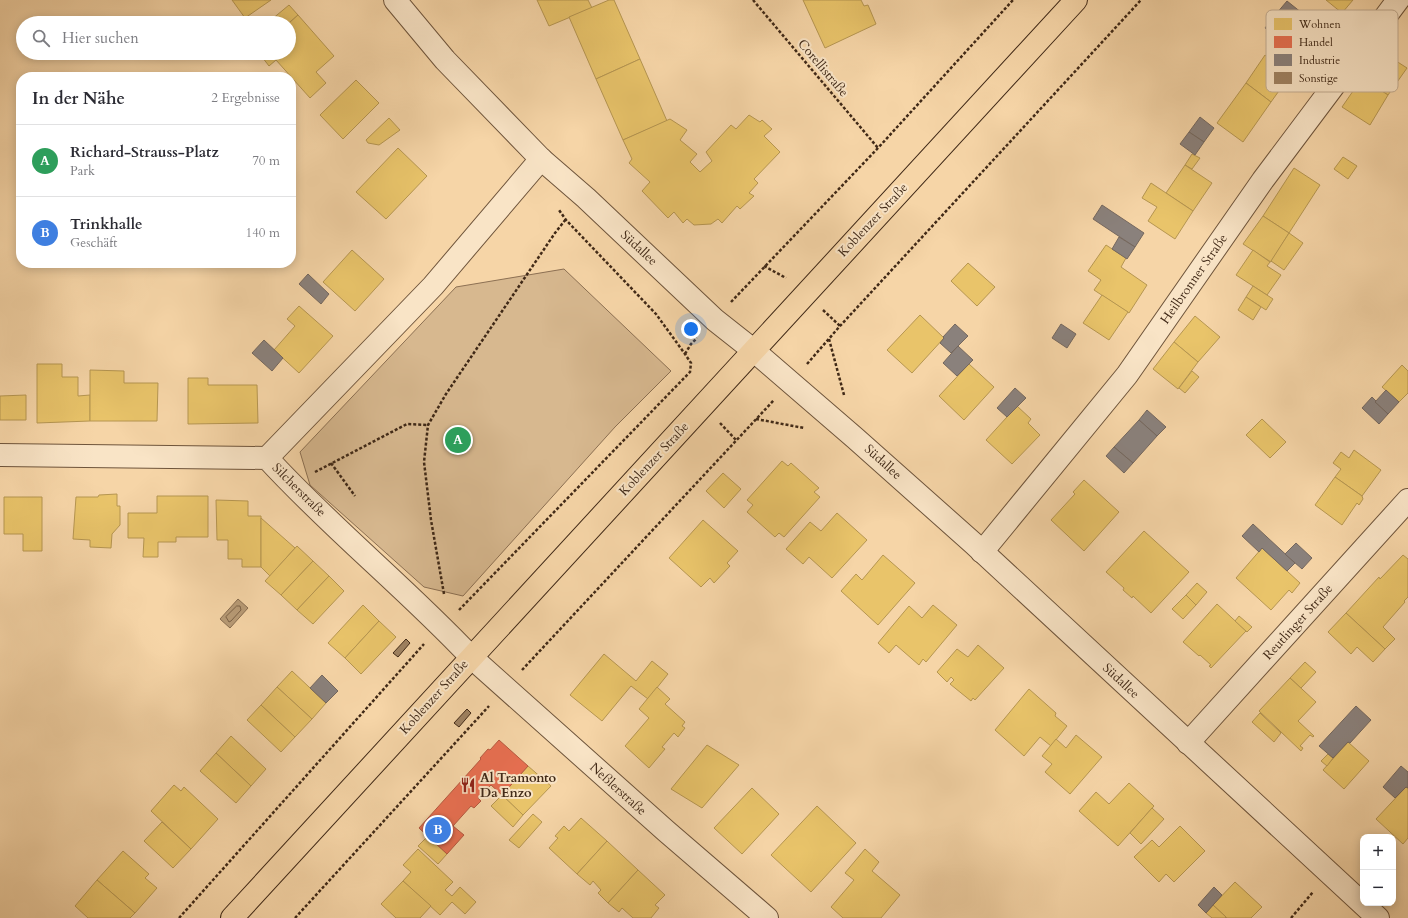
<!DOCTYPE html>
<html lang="de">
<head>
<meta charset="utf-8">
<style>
  body { margin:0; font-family:Cardo,serif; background:#f2f2f3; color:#2b2b33 }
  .controls { position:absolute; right:12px; bottom:12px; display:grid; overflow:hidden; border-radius:8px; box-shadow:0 2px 10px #0003 }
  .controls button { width:36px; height:36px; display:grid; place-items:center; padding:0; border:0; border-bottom:1px solid #e1e1e2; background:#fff; color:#2b2b33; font:20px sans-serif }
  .you { position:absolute; left:691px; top:329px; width:14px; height:14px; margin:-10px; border:3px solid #fff; border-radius:50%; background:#1a73e8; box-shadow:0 0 0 6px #1a73e833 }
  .badge { display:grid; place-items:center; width:26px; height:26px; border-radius:50%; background:#8f2418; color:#fff; font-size:13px; font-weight:700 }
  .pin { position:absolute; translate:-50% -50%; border:2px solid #fff; box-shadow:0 1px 4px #0006 }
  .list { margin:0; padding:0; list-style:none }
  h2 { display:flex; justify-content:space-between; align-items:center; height:52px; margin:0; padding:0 16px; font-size:17px }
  h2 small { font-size:13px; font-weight:400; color:#7c7c81 }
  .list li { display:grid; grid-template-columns:26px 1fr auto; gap:12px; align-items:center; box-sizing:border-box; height:72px; padding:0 16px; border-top:1px solid #e1e1e2 }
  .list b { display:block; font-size:15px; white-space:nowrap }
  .list p { margin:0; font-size:13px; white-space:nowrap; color:#7c7c81 }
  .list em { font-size:13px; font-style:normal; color:#7c7c81 }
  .icon { flex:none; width:22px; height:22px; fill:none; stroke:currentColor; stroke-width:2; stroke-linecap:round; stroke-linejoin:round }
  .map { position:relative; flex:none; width:1408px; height:918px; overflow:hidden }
  .search { position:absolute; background:#fff; box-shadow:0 2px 10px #0003; left:16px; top:16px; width:280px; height:44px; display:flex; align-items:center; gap:10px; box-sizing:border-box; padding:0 14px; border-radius:22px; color:#7c7c81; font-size:15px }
  .panel { position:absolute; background:#fff; box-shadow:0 2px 10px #0003; left:16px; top:72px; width:280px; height:196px; border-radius:16px }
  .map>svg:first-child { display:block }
  .green { fill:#d7b88f; stroke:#8c7053 }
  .water { fill:#b89b76; stroke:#886d50 }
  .homes { fill:#e9c46a; stroke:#b69651 }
  .shops { fill:#e76f51; stroke:#b55a40 }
  .industry { fill:#8a817c; stroke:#74675e }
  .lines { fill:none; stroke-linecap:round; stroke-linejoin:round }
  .shore { stroke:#7c6246; stroke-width:1 }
  .building { fill:#9f8262; stroke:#402917 }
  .minor-casing { stroke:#6e543b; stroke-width:24 }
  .major-casing { stroke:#402917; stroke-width:24 }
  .path { stroke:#402917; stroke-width:2.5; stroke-dasharray:3 2; stroke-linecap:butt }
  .minor { stroke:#f9e4c6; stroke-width:22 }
  .major { stroke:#f6d5a7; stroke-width:22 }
  .labels { text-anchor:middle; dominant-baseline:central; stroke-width:4; stroke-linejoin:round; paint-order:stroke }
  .street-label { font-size:13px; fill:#402917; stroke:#f9e4c6 }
  .poi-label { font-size:13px; font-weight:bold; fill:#402917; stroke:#f9e4c6; text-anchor:start }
  .key { fill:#f9e4c6; stroke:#c2ac92; stroke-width:1 }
  .key-label { font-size:11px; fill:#402917 }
</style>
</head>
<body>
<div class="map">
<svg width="1408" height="918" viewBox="0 0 1408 918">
  <rect width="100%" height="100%" fill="#f6d5a7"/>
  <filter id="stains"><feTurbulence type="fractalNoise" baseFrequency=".005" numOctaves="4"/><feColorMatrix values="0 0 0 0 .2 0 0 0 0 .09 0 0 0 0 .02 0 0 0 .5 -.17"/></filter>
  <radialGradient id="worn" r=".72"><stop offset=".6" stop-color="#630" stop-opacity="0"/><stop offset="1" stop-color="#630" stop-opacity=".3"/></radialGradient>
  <path class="green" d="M564,269L671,371L615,427L463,596L424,587L310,485L300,452L456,287Z"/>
  <path class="water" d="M238,599L248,608L230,628L220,619Z"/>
  <g class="homes">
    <path d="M232,0H271L245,18Z"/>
    <path d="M537,0H588L592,8L549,26Z"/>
    <path d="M609,0H614L640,59L596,79L569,17Z"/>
    <path d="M803,0H861L864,6L868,5L876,24L825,48Z"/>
    <path d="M1326,0H1353L1342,13Z"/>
    <path d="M289,5L298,15L289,23H273L271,20Z"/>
    <path d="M298,15L334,56L316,72L326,83L310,98L276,60L269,66L259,53H289V23Z"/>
    <path d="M1379,50L1407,68L1388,95L1362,78Z"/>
    <path d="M1265,55L1291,74L1271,102L1246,83Z"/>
    <path d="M640,59L667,121L623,140L596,79Z"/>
    <path d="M1362,78L1388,95L1370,125L1342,107Z"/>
    <path d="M356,80L379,103L343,139L320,115Z"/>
    <path d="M1246,83L1271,102L1243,142L1217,123Z"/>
    <path d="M749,115L760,122L762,120L772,129L764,136L780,152L754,179L758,183L749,193L754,196L740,209L737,206L722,223L718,219L711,224L694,225L687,219L683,223L674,212L668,218L642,191L650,182L629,163L632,159L623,140L670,119L687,130L680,140L697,154L690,162L700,172L712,161L706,152L731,125L736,129Z"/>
    <path d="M389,118L400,130L379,145L368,143L366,140Z"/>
    <path d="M398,148L427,176L386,219L356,192Z"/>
    <path d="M1192,154L1200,158L1192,169L1185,165Z"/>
    <path d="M1343,157L1357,166L1348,179L1334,169Z"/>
    <path d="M1185,165L1212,183L1193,211L1166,193Z"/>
    <path d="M1294,168L1320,185L1289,233L1263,216Z"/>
    <path d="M1151,183L1193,211L1175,239L1148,221L1157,207L1142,198Z"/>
    <path d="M1263,216L1289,233L1271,262L1243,244Z"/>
    <path d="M1289,233L1303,243L1284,270L1271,261Z"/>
    <path d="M1106,245L1126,258L1121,267L1147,285L1129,313L1094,290L1101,280L1088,271Z"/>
    <path d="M352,250L384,279L355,311L323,282Z"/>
    <path d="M1253,250L1270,262L1267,266L1281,275L1267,295L1236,275Z"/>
    <path d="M968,263L995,287L977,306L951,281Z"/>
    <path d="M1253,286L1273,299L1266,310L1246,297Z"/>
    <path d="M1102,295L1128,312L1109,340L1083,323Z"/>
    <path d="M1246,297L1261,307L1253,320L1238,310Z"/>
    <path d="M299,306L333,336L299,373L274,350L295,326L287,319Z"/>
    <path d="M920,315L944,338L912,373L887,350Z"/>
    <path d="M1195,316L1220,337L1198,362L1174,342Z"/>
    <path d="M1174,342L1198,362L1178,389L1153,369Z"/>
    <path d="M37,364H62V377H78V396L90,395V421L37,423Z"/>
    <path d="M969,364L994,387L964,420L939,396Z"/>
    <path d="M1402,365L1408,371V393L1399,402L1382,387Z"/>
    <path d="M90,370L124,371V383H158L157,421H90Z"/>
    <path d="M1192,371L1199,377L1185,393L1179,388Z"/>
    <path d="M188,378H208V385H257L258,423L188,424Z"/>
    <path d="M26,395V420H0V396Z"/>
    <path d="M1017,406L1031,419L1028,423L1040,435L1012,464L986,440Z"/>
    <path d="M1262,419L1286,442L1270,458L1246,435Z"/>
    <path d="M1354,450L1381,470L1362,496L1335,477L1341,469L1333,463L1341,452L1349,458Z"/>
    <path d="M782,461L788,466L791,463L819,488L814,492L820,497L784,537L779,533L775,537L747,512L753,505L747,500Z"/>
    <path d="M723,473L741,489L724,508L706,491Z"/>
    <path d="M1335,477L1362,496L1363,499L1359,505L1357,503L1342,525L1315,505Z"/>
    <path d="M1084,480L1119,512L1084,551L1051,520L1075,494L1073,492Z"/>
    <path d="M117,494V506H120V525L112,534L111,548L90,547V540L73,539L76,497H98L99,495Z"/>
    <path d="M157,496H208V537H176V542H158V557H143L144,538H128V513H157Z"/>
    <path d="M4,497H42V551H23V534H4Z"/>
    <path d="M216,500L248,501V516H261V567H242V559H228V540H217Z"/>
    <path d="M837,513L867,540L832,578L809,557L803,564L786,549L810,522L821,531Z"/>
    <path d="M261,518L295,548L270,576L261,567Z"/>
    <path d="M703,520L738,551L727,563L730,566L714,583L710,578L701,587L669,558Z"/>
    <path d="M1144,531L1189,572L1151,613L1133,596L1132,598L1123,590L1124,588L1106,572Z"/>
    <path d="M297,546L313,561L281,595L265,581Z"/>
    <path d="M1262,548L1300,583L1292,593L1289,590L1271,610L1236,578Z"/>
    <path d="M883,555L915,583L878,625L841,591L856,574L862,580Z"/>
    <path d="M1403,555L1408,559V597L1404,601L1405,602L1383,627L1395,639L1385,649L1346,613L1379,577L1380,579Z"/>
    <path d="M313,561L329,576L297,610L281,595Z"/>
    <path d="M329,576L344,591L313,624L297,610Z"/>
    <path d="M1197,583L1207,592L1196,605L1186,595Z"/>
    <path d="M1186,595L1196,605L1183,619L1172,609Z"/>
    <path d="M1217,604L1246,631L1211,668L1209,666L1211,665L1200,655L1199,656L1183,642Z"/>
    <path d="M363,605L379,621L345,658L328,643Z"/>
    <path d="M933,605L957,625L926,662L923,659L919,665L896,645L889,653L878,643L909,606L922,618Z"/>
    <path d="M1346,613L1385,649L1373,662L1357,647L1351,654L1328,632Z"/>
    <path d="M1239,616L1252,627L1247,632L1235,621Z"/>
    <path d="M379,621L396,637L361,674L345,658Z"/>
    <path d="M978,645L1004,668L975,700L973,698L971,701L950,684L954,680L951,677L947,682L937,672L957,649L968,657Z"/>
    <path d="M604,654L636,681L652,661L668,674L648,699L631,686L602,721L570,695Z"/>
    <path d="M1305,662L1316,672L1301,688L1290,678Z"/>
    <path d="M292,671L326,703L312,719L277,687Z"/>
    <path d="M1290,678L1316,702L1298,721L1314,736L1313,737L1310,735L1300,746L1303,748L1301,751L1259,711Z"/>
    <path d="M277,687L312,719L295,737L261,705Z"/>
    <path d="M657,687L670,699L665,704L685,722L682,726L685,728L678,737L674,733L662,747L665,749L649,768L625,746L649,718L639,709Z"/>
    <path d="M1029,689L1056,713L1055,716L1067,726L1051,746L1040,737L1024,756L995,730Z"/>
    <path d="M261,705L295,737L281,752L247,720Z"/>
    <path d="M1260,713L1281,733L1274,742L1252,722Z"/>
    <path d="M1076,735L1102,757L1070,794L1045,772L1052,764L1042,756L1056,739L1066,748Z"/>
    <path d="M231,736L266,769L251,786L216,753Z"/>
    <path d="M1348,742L1369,761L1344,789L1323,770Z"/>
    <path d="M707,745L739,765L702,808L671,789Z"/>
    <path d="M216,753L251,786L236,803L200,771Z"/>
    <path d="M1328,754L1333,758L1327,766L1321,761Z"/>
    <path d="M528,766L551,786L523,815L502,795Z"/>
    <path d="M1129,783L1154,806L1118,846L1079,811L1096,792L1109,804Z"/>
    <path d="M174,785L181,791L184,787L218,819L191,849L151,811Z"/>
    <path d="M1406,787L1408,788V838L1403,844L1376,819Z"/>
    <path d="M752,788L779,814L742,854L714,828Z"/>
    <path d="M502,795L523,815L513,827L491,806Z"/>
    <path d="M817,806L856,843L811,892L771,855Z"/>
    <path d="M1152,808L1164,819L1141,844L1130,833Z"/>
    <path d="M533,814L542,822L519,848L509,840Z"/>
    <path d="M581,818L607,841L577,874L549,848L558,838L555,836L564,826L569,831Z"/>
    <path d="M162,822L191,849L173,868L144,841Z"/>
    <path d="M1180,826L1205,851L1174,882L1166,874L1159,882L1134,857L1152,840L1159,847Z"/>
    <path d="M428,836L447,854L438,864L418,846Z"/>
    <path d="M607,841L638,870L608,903L598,893L601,890L593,881L590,885L577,874Z"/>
    <path d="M418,849L453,882L445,890L452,896L460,887L476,902L465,914L452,902L440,915L403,881L411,872L403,865Z"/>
    <path d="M865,849L879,862L872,871L900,895L881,918H843L831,907L854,880L845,873Z"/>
    <path d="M123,851L149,874L145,878L157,888L135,913L97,880Z"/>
    <path d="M638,870L665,895L655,905L659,908L651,918H633L622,908L619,912L608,903Z"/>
    <path d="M97,880L135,913L130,918H88L75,906Z"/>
    <path d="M403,881L431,906L420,918H396L381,904Z"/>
    <path d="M1235,882L1262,907L1251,918H1227L1213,905Z"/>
    <path d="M1213,905L1226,917L1225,918H1212L1206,913Z"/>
  </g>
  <path class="shops" d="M499,740L528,766L502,795L491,785L478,798L481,801L474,808L471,806L453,826L464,835L447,854L419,828L481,759L480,758L488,749L490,750Z"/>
  <g class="industry">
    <path d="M1287,1L1302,13L1291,26L1276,14Z"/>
    <path d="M1276,14L1291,26L1280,40L1265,28Z"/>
    <path d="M1200,117L1214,128L1204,142L1189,132Z"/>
    <path d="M1189,132L1204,142L1195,155L1180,144Z"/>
    <path d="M1102,205L1144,233L1135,247L1093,219Z"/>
    <path d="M1119,237L1135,247L1127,259L1112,249Z"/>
    <path d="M308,274L329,294L321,304L299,284Z"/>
    <path d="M955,324L968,336L951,353L940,343L944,338L943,337Z"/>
    <path d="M1061,324L1076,334L1067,348L1052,338Z"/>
    <path d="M264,340L283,358L272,371L252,353Z"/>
    <path d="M958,346L973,360L957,376L943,363Z"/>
    <path d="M1015,388L1026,398L1007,417L997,408Z"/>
    <path d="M1386,390L1399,402L1388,414L1375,402Z"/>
    <path d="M1372,397L1376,401L1375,402L1388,414L1379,424L1362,408Z"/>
    <path d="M1147,410L1166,427L1157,436L1139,420Z"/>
    <path d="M1139,420L1157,436L1133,463L1114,447Z"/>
    <path d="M1114,447L1133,463L1124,473L1106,456Z"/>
    <path d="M1253,524L1295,563L1287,571L1262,548L1259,552L1242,536Z"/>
    <path d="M1296,543L1312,558L1302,569L1285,554Z"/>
    <path d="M322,675L338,691L326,703L310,688Z"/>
    <path d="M1356,706L1371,720L1350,743L1348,742L1333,758L1319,746Z"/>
    <path d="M1401,766L1408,772V788L1406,787L1395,798L1383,787Z"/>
    <path d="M1214,887L1222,895L1206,913L1198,905Z"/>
  </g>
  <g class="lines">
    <path class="shore" d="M237,606H240L241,610L231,621L229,622L226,617Z"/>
  </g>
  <g class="building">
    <path d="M406,639L410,643L398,657L393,653Z"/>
    <path d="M467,709L471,713L459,727L454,723Z"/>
  </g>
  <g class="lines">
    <defs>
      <g id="minor">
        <path d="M395,0L445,60L541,159L586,198L715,320L753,350L855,438L973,543L1378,918"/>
        <path d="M0,455L267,458C331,528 406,588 471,657L666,831L767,918"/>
        <path d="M267,458L433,286L541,159"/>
        <path d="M982,552L1127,375L1263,180L1398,0"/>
        <path d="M1188,743L1408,500"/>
      </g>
      <path id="major" d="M232,918L1076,0"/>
    </defs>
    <use href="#minor" class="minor-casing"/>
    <use href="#major" class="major-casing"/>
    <g class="path">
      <path d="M753,0L878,148"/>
      <path d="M764,266L786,278"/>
      <path d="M731,302L878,148L1013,0"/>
      <path d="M823,310L840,326"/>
      <path d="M829,339L844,395"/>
      <path d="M685,354L691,344L697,338"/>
      <path d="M807,364L840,326L1141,0"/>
      <path d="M756,419L804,428"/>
      <path d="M720,423L736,440"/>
      <path d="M331,463L355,496"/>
      <path d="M315,472L407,424L428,425"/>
      <path d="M444,594L431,520L424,462L428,425L446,394L555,233L566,219"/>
      <path d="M459,610L690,372L691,363L685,354L656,314L566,220L559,210"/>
      <path d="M522,670L774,400"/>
      <path d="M179,918L424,644"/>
      <path d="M295,918L489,706"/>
      <path d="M1291,918L1313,892"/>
    </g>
    <use href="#minor" class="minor"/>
    <use href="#major" class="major"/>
  </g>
  <defs>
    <symbol id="restaurant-bare" viewBox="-9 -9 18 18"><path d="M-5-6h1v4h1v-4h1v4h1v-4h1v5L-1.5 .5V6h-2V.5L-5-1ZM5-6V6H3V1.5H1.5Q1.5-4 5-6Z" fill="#8f2418" stroke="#f9e4c6" stroke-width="2.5" paint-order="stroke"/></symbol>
  </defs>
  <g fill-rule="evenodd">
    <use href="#restaurant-bare" x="457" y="774" width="22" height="22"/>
  </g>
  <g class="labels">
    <g class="street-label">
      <text transform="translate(823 68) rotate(50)">Corellistraße</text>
      <text transform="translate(873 220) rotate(-47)">Koblenzer Straße</text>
      <text transform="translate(639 248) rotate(43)">Südallee</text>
      <text transform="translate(1194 279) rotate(-55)">Heilbronner Straße</text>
      <text transform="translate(654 459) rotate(-47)">Koblenzer Straße</text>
      <text transform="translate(883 462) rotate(42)">Südallee</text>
      <text transform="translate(299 490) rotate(45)">Silcherstraße</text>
      <text transform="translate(1298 622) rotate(-48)">Reutlinger Straße</text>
      <text transform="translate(1121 681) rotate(43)">Südallee</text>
      <text transform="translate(434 697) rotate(-48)">Koblenzer Straße</text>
      <text transform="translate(618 789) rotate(42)">Neßlerstraße</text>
    </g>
    <g class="poi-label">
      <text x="480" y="778">Al Tramonto<tspan x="480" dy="15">Da Enzo</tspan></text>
    </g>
  </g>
  <rect x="1266" y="10" width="132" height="82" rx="6" class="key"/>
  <rect x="1274" y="18" width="18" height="12" fill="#e9c46a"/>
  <rect x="1274" y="36" width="18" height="12" fill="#e76f51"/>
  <rect x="1274" y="54" width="18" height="12" fill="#8a817c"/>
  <rect x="1274" y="72" width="18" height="12" fill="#9f8262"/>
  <g class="key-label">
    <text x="1299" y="28">Wohnen</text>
    <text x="1299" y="46">Handel</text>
    <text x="1299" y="64">Industrie</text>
    <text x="1299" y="82">Sonstige</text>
  </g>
  <rect width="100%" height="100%" filter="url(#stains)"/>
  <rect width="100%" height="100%" fill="url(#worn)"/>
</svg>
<div class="controls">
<button>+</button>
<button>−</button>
</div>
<div class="you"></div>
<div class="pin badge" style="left:458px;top:440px;background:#2e9e5b">A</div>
<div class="pin badge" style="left:438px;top:830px;background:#3f7fe0">B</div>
<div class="search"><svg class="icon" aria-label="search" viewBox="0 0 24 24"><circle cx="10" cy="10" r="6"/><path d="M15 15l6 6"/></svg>Hier suchen</div>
<section class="panel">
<h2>In der Nähe<small>2 Ergebnisse</small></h2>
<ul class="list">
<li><span class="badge" style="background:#2e9e5b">A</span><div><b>Richard-Strauss-Platz</b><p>Park</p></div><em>70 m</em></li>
<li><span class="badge" style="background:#3f7fe0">B</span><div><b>Trinkhalle</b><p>Geschäft</p></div><em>140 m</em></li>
</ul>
</section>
</div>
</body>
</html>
